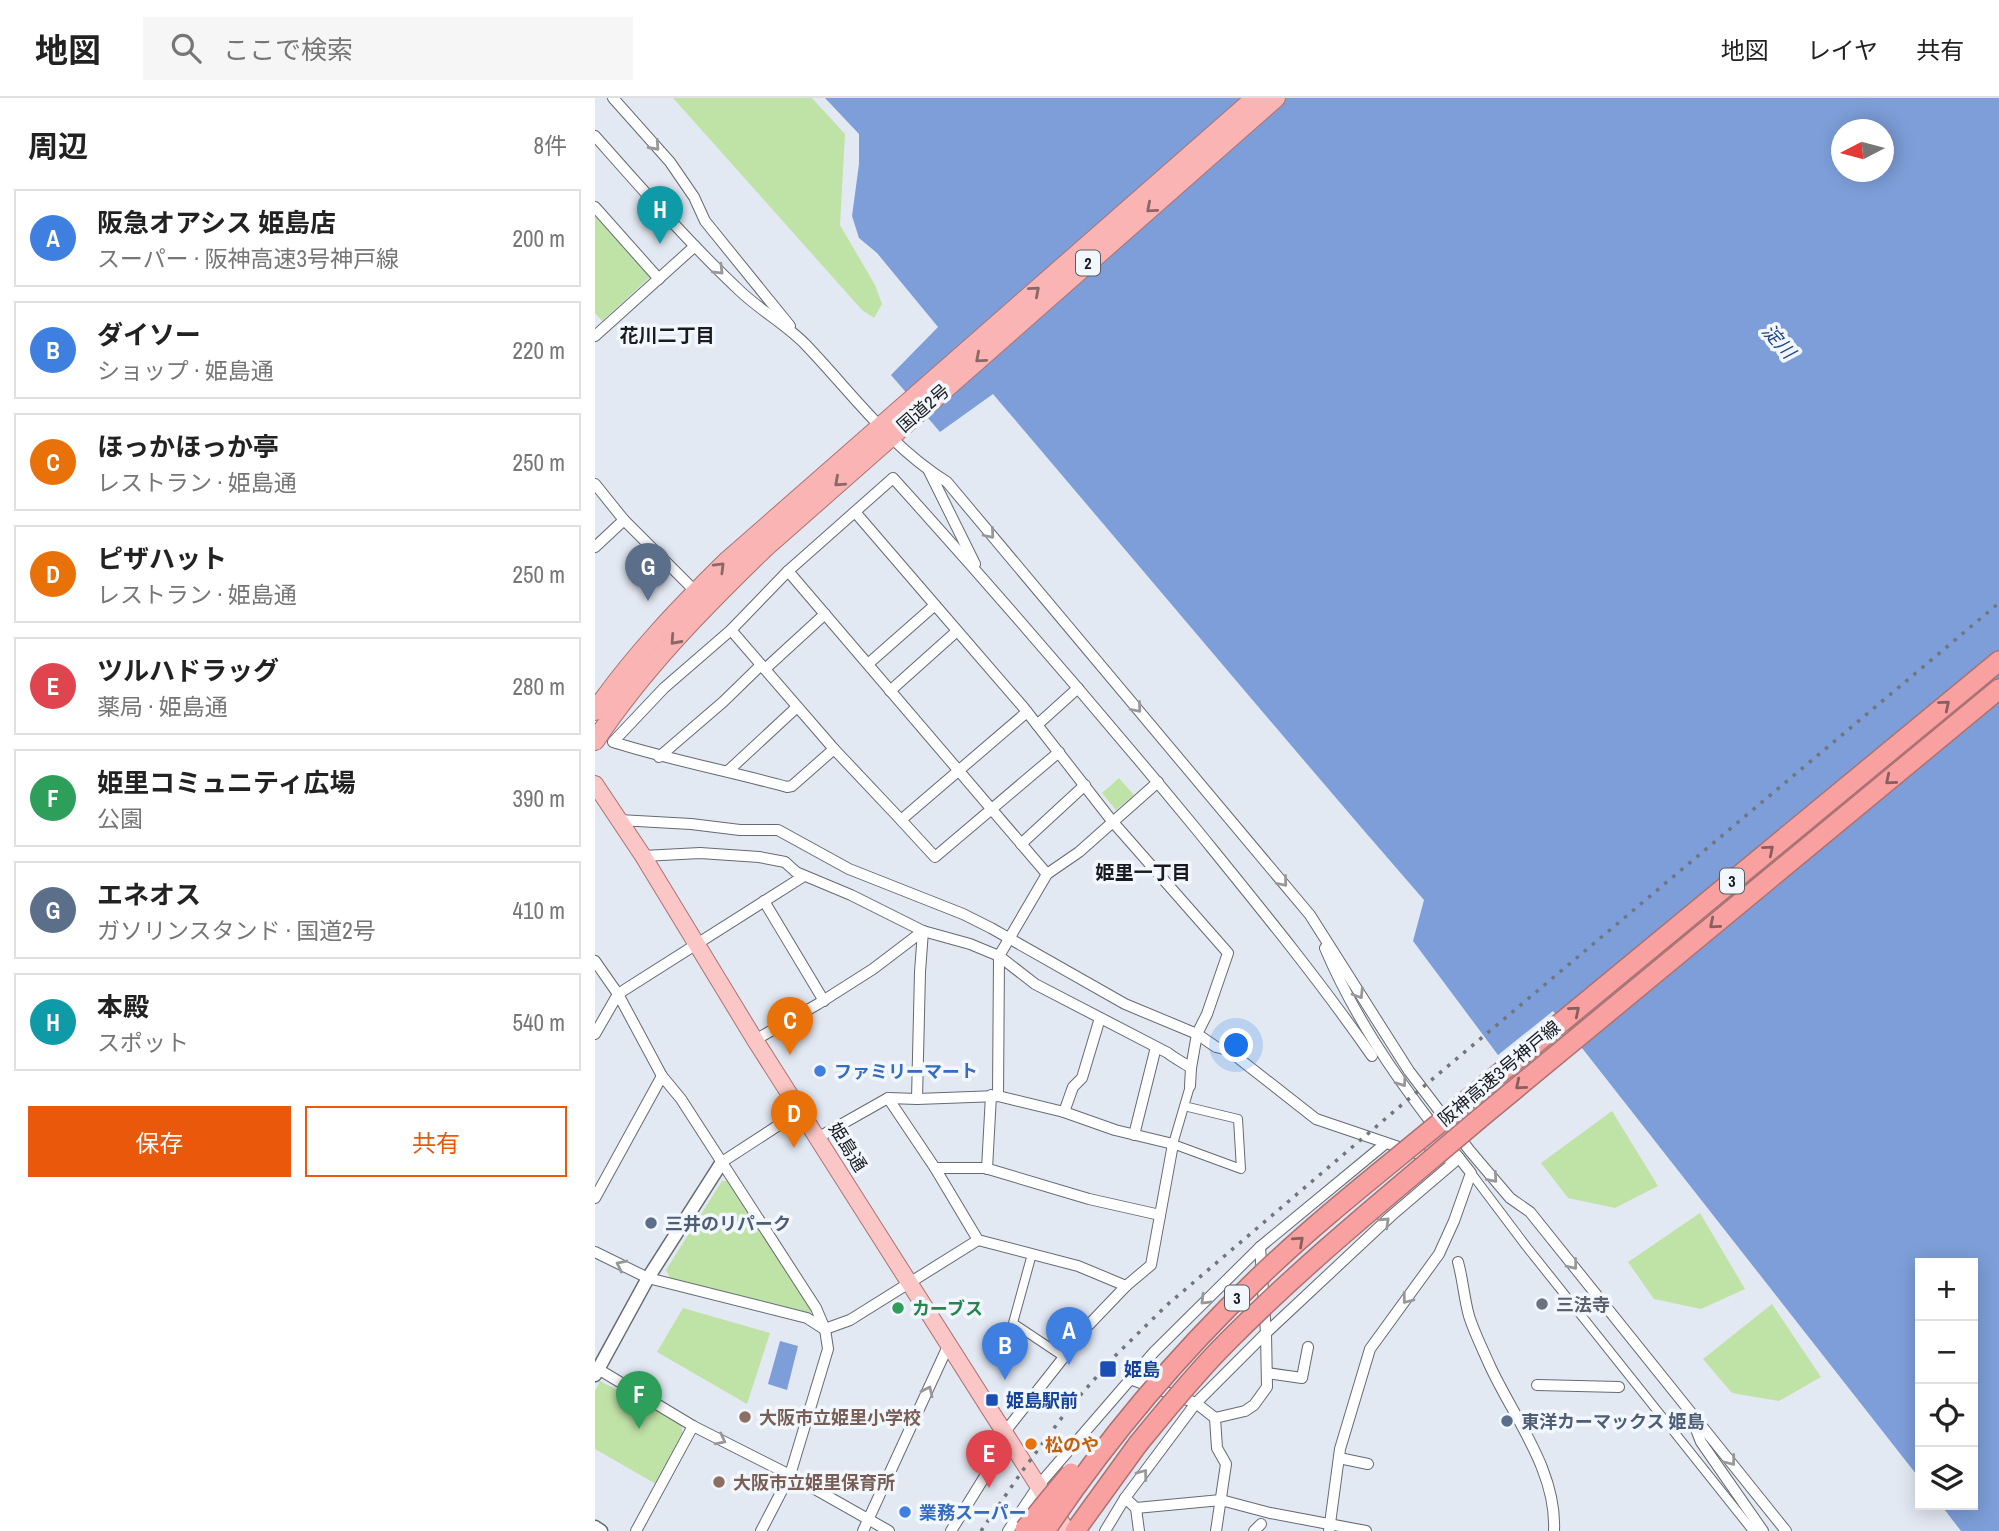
<!DOCTYPE html>
<html lang="ja">
<head>
<meta charset="utf-8">
<style>
  body { margin:0; font-family:"Archivo Narrow","Noto Sans JP",sans-serif; background:#f6f6f6; color:#222 }
  .controls { position:absolute; right:21px; bottom:21px; display:grid; overflow:hidden; border-radius:0px; box-shadow:0 4px 18px #0003 }
  .controls button { width:63px; height:63px; display:grid; place-items:center; padding:0; border:0; border-bottom:2px solid #e0e0e0; background:#fff; color:#222; font:35px sans-serif }
  .compass { position:absolute; left:1236px; top:21px; width:63px; height:63px; border-radius:50%; background:#fff; box-shadow:0 4px 18px #0003; rotate:264deg }
  .you { position:absolute; left:642px; top:948px; width:24px; height:24px; margin:-18px; border:5px solid #fff; border-radius:50%; background:#1a73e8; box-shadow:0 0 0 10px #1a73e833 }
  .badge { display:grid; place-items:center; width:46px; height:46px; border-radius:50%; background:#ea580c; color:#fff; font-size:23px; font-weight:700 }
  .pin { position:absolute; translate:-50% -58px; filter:drop-shadow(0 2px 4px #0008) }
  .pin::after { content:''; position:absolute; top:37px; width:24px; height:21px; background:inherit; clip-path:polygon(0 0,100% 0,50% 100%) }
  .list { margin:0; padding:0; list-style:none }
  h2 { display:flex; justify-content:space-between; align-items:center; height:91px; margin:0; padding:0 28px; font-size:30px }
  h2 small { font-size:23px; font-weight:400; color:#767676 }
  .list li { display:grid; grid-template-columns:46px 1fr auto; gap:21px; align-items:center; box-sizing:border-box; height:98px; margin:0 14px 14px; padding:0 14px; border:2px solid #e0e0e0; border-radius:0px }
  .list b { display:block; font-size:26px; white-space:nowrap }
  .list p { margin:0; font-size:23px; white-space:nowrap; color:#767676 }
  .list em { font-size:23px; font-style:normal; color:#767676 }
  .actions { display:flex; gap:14px; padding:21px 28px }
  .actions a { flex:1; padding:16px 0; border:2px solid #ea580c; border-radius:0px; text-align:center; font-size:24px; color:#ea580c }
  .actions .main { background:#ea580c; color:#fff }
  .icon { flex:none; width:38px; height:38px; fill:none; stroke:currentColor; stroke-width:2; stroke-linecap:round; stroke-linejoin:round }
  .map { position:relative; flex:none; width:1404px; height:1433px; overflow:hidden }
  header { display:flex; align-items:center; gap:42px; box-sizing:border-box; height:98px; padding:0 35px; background:#fff; border-bottom:2px solid #e0e0e0 }
  header strong { font-size:33px }
  nav { display:flex; gap:38px; margin-inline-start:auto; font-size:24px }
  .search { width:490px; height:63px; background:#f6f6f6; display:flex; align-items:center; gap:18px; box-sizing:border-box; padding:0 24px; border-radius:0px; color:#767676; font-size:26px }
  main { display:flex }
  aside { flex:1; background:#fff }
  .map>svg:first-child { display:block }
  .green { fill:#bfe2a6 }
  .water { fill:#7d9ed9; fill-rule:evenodd }
  .lines { fill:none; stroke-linecap:round; stroke-linejoin:round }
  .pedestrian-casing { stroke:#656a72; stroke-width:10 }
  .minor-casing { stroke:#656a72; stroke-width:12 }
  .tertiary-casing { stroke:#656a72; stroke-width:15 }
  .primary-casing { stroke:#ab7272; stroke-width:18 }
  .trunk-casing { stroke:#ab7272; stroke-width:20 }
  .motorway-casing { stroke:#ab7272; stroke-width:22 }
  .pedestrian { stroke:#fff; stroke-width:8 }
  .minor { stroke:#fff; stroke-width:10 }
  .tertiary { stroke:#fff; stroke-width:12 }
  .primary { stroke:#fbc7c6; stroke-width:16 }
  .trunk { stroke:#fab4b3; stroke-width:18 }
  .motorway { stroke:#f9a1a0; stroke-width:19 }
  .rail { stroke:#72767c; stroke-width:3.5; stroke-dasharray:3.5 7; stroke-linecap:butt }
  .motorway-bridge-casing { stroke:#ab7272; stroke-width:22; stroke-linecap:butt }
  .motorway-bridge { stroke:#f9a1a0; stroke-width:19 }
  .oneway { stroke:#98989a }
  .oneway2 { stroke:#8a6868 }
  .oneway3 { stroke:#895e5f }
  .shop-dot { fill:#3f7fe0; stroke:#f2f7fe; stroke-width:2.5 }
  .service-dot { fill:#5c6f8a; stroke:#f2f7fe; stroke-width:2.5 }
  .worship-dot { fill:#6b7280; stroke:#f2f7fe; stroke-width:2.5 }
  .leisure-dot { fill:#2e9e5b; stroke:#f2f7fe; stroke-width:2.5 }
  .transit-dot { fill:#1a4fb4; stroke:#f2f7fe; stroke-width:2.5 }
  .education-dot { fill:#8d6e63; stroke:#f2f7fe; stroke-width:2.5 }
  .food-dot { fill:#e8710a; stroke:#f2f7fe; stroke-width:2.5 }
  .labels { text-anchor:middle; dominant-baseline:central; stroke-width:7; stroke-linejoin:round; paint-order:stroke }
  .shield { fill:#f2f7fe; stroke:#5a5d61; stroke-width:2 }
  .shield-label { font-size:16px; font-weight:bold; fill:#191b1e }
  .street-label { font-size:18px; fill:#191b1e; stroke:#f2f7fe }
  .shop-label { font-size:18px; font-weight:bold; fill:#366cbe; stroke:#f2f7fe; text-anchor:start }
  .service-label { font-size:18px; font-weight:bold; fill:#4e5e75; stroke:#f2f7fe; text-anchor:start }
  .worship-label { font-size:18px; font-weight:bold; fill:#5b616d; stroke:#f2f7fe; text-anchor:start }
  .leisure-label { font-size:18px; font-weight:bold; fill:#27864d; stroke:#f2f7fe; text-anchor:start }
  .transit-label { font-size:18px; font-weight:bold; fill:#164399; stroke:#f2f7fe; text-anchor:start }
  .education-label { font-size:18px; font-weight:bold; fill:#785e54; stroke:#f2f7fe; text-anchor:start }
  .food-label { font-size:18px; font-weight:bold; fill:#c56008; stroke:#f2f7fe; text-anchor:start }
  .neighbourhood-label { font-size:19px; font-weight:bold; fill:#191b1e; stroke:#f2f7fe }
  .water-label { font-size:19px; font-style:italic; fill:#1f458b; stroke:#f2f7fe }
</style>
</head>
<body>
<header>
<strong>地図</strong>
<div class="search"><svg class="icon" aria-label="search" viewBox="0 0 24 24"><circle cx="10" cy="10" r="6"/><path d="M15 15l6 6"/></svg>ここで検索</div>
<nav><a>地図</a><a>レイヤ</a><a>共有</a></nav>
</header>
<main>
<aside>
<h2>周辺<small>8件</small></h2>
<ul class="list">
<li><span class="badge" style="background:#3f7fe0">A</span><div><b>阪急オアシス 姫島店</b><p>スーパー · 阪神高速3号神戸線</p></div><em>200 m</em></li>
<li><span class="badge" style="background:#3f7fe0">B</span><div><b>ダイソー</b><p>ショップ · 姫島通</p></div><em>220 m</em></li>
<li><span class="badge" style="background:#e8710a">C</span><div><b>ほっかほっか亭</b><p>レストラン · 姫島通</p></div><em>250 m</em></li>
<li><span class="badge" style="background:#e8710a">D</span><div><b>ピザハット</b><p>レストラン · 姫島通</p></div><em>250 m</em></li>
<li><span class="badge" style="background:#e0444e">E</span><div><b>ツルハドラッグ</b><p>薬局 · 姫島通</p></div><em>280 m</em></li>
<li><span class="badge" style="background:#2e9e5b">F</span><div><b>姫里コミュニティ広場</b><p>公園</p></div><em>390 m</em></li>
<li><span class="badge" style="background:#5c6f8a">G</span><div><b>エネオス</b><p>ガソリンスタンド · 国道2号</p></div><em>410 m</em></li>
<li><span class="badge" style="background:#0f9aa8">H</span><div><b>本殿</b><p>スポット</p></div><em>540 m</em></li>
</ul>
<div class="actions"><a class="main">保存</a><a>共有</a></div>
</aside>
<div class="map">
<svg width="1404" height="1433" viewBox="0 0 1404 1433">
  <rect width="100%" height="100%" fill="#e3e9f3"/>
  <g class="green">
    <path d="M78,0H217L250,36L245,127L280,187L287,206L279,220L267,212Z"/>
    <path d="M0,118L55,179L7,223L0,215Z"/>
    <path d="M524,680L539,697L521,712L507,695Z"/>
    <path d="M1017,1013L1063,1088L1020,1110L973,1100L946,1065Z"/>
    <path d="M127,1083H134L217,1213L213,1218L75,1180L71,1172Z"/>
    <path d="M1105,1115L1150,1191L1106,1211L1059,1201L1033,1164Z"/>
    <path d="M1177,1206L1226,1279L1184,1303L1137,1295L1108,1261Z"/>
    <path d="M88,1210L175,1235L152,1306L62,1254Z"/>
    <path d="M5,1283L86,1326L88,1336L61,1386L0,1351V1293Z"/>
  </g>
  <g class="water">
    <path d="M230,0H1404V1433H1366L1346,1407H1378V1165H1325V1381L958,913L903,957L818,843L829,802C684,635 542,465 398,296L345,334L296,277L343,229L282,155L264,140L257,118L264,66V36ZM1246,32H1288V74H1246Z"/>
    <path d="M185,1243L203,1248L192,1292L173,1286Z"/>
  </g>
  <g class="lines">
    <defs>
      <g id="pedestrian">
        <path d="M589,1008L643,1021L646,1071L578,1046L595,988"/>
        <path d="M876,1075L931,1148L1158,1433"/>
        <path d="M437,1156L418,1225L469,1259"/>
      </g>
      <g id="minor">
        <path d="M18,0L75,64L99,99L110,123L195,228"/>
        <path d="M0,38C47,91 94,145 145,193C166,213 192,227 211,247C256,294 295,349 352,384L715,817L814,973L875,1053L915,1100L935,1114L1191,1433"/>
        <path d="M0,109L64,181"/>
        <path d="M0,238L100,148"/>
        <path d="M334,373L380,466"/>
        <path d="M0,386L29,422L101,494"/>
        <path d="M260,414L340,507"/>
        <path d="M0,449L29,422"/>
        <path d="M193,473L452,776"/>
        <path d="M136,532L239,651L306,722L432,614"/>
        <path d="M273,566L340,507L429,610L517,723L633,855L612,916L602,936L596,970"/>
        <path d="M170,571L230,516"/>
        <path d="M295,593L362,533"/>
        <path d="M442,627L483,590"/>
        <path d="M239,651L197,688L192,689C134,673 75,662 18,644L69,590L136,532L193,473L298,380C402,495 503,612 602,732C662,806 722,879 777,958"/>
        <path d="M64,659L128,604L166,567"/>
        <path d="M133,673L202,609"/>
        <path d="M24,722L96,726L145,732H183L254,771L368,816L396,830L530,906L602,936L621,949L633,952L721,1021L833,1059L864,1060"/>
        <path d="M306,722L340,759L464,654"/>
        <path d="M426,746L490,687"/>
        <path d="M48,758L105,755L164,759L190,764L201,774L256,797L328,833L375,846L404,858L440,886L573,955C580,961 588,964 596,970L595,988"/>
        <path d="M169,803L229,903"/>
        <path d="M730,850C758,916 797,974 841,1031"/>
        <path d="M0,863L23,896L67,978L86,1001L221,1210L230,1231L233,1251L195,1377L166,1433"/>
        <path d="M0,936L23,896L209,778"/>
        <path d="M160,942L223,906L278,871L328,833"/>
        <path d="M403,998L404,858L452,776L484,754L563,684"/>
        <path d="M293,1000L322,1001L403,998L469,1014L520,1032L578,1046L556,1167L531,1188L485,1236L469,1259L409,1335"/>
        <path d="M322,1001L325,874L328,833"/>
        <path d="M469,1014L478,989L487,980L505,920"/>
        <path d="M539,1037L561,949"/>
        <path d="M224,1039L293,1000L340,1070L383,1142L483,1168L531,1188"/>
        <path d="M127,1064L207,1012"/>
        <path d="M340,1070H390L494,1101L565,1117"/>
        <path d="M392,1071L396,997"/>
        <path d="M0,1100L67,978"/>
        <path d="M0,1154L53,1180L212,1220L229,1231"/>
        <path d="M863,1164C868,1182 869,1200 874,1218C879,1234 888,1252 895,1268C919,1320 962,1373 959,1433"/>
        <path d="M230,1231L255,1222L383,1142"/>
        <path d="M3,1271L98,1328L195,1377L294,1433"/>
        <path d="M672,1275L707,1280L713,1249"/>
        <path d="M535,1281L601,1305L620,1320L622,1350L631,1366L621,1433"/>
        <path d="M942,1287L1024,1289"/>
        <path d="M1095,1316L1106,1344L1168,1433"/>
        <path d="M620,1320L650,1313L659,1307L672,1289L671,1235L665,1149"/>
        <path d="M744,1360L773,1366"/>
        <path d="M530,1400L541,1410L544,1433"/>
        <path d="M541,1410L626,1402L675,1415L771,1433"/>
        <path d="M41,1433L98,1328"/>
        <path d="M268,1433L353,1248"/>
        <path d="M356,1433L413,1341"/>
        <path d="M413,1433L443,1388L559,1254L665,1149L791,1045"/>
        <path d="M510,1433L530,1400L601,1305L671,1235L796,1118L864,1060"/>
        <path d="M659,1433L666,1426"/>
        <path d="M734,1433L745,1351L775,1251L844,1156L859,1123L876,1075L861,1056"/>
      </g>
      <g id="tertiary">
        <path d="M0,1277L53,1180L127,1064"/>
        <path d="M0,1429L6,1433"/>
      </g>
      <path id="primary" d="M0,686L48,758L160,942L472,1433"/>
      <g id="trunk">
        <path d="M0,613C39,557 85,509 133,462L660,0"/>
        <path d="M0,643C48,571 108,510 170,450L681,0"/>
      </g>
      <g id="motorway">
        <path d="M871,1003L1404,563"/>
        <path d="M884,1021L1404,591"/>
        <path d="M480,1433L543,1346"/>
      </g>
    </defs>
    <use href="#pedestrian" class="pedestrian-casing"/>
    <use href="#minor" class="minor-casing"/>
    <use href="#tertiary" class="tertiary-casing"/>
    <use href="#primary" class="primary-casing"/>
    <use href="#trunk" class="trunk-casing"/>
    <use href="#motorway" class="motorway-casing"/>
    <use href="#pedestrian" class="pedestrian"/>
    <use href="#minor" class="minor"/>
    <use href="#tertiary" class="tertiary"/>
    <use href="#primary" class="primary"/>
    <use href="#trunk" class="trunk"/>
    <use href="#motorway" class="motorway"/>
    <path class="rail" d="M386,1433L428,1372L474,1310L520,1258L572,1207L803,1010L1404,505"/>
    <defs>
      <g id="motorway-bridge">
        <path d="M543,1346C571,1312 599,1277 631,1245C710,1165 798,1094 884,1021"/>
        <path d="M430,1431L476,1375"/>
        <path d="M450,1433C511,1342 582,1258 661,1182C727,1118 801,1062 871,1003"/>
      </g>
    </defs>
    <use href="#motorway-bridge" class="motorway-bridge-casing"/>
    <use href="#motorway-bridge" class="motorway-bridge"/>
  </g>
  <defs><path id="oneway-chevron" d="M-2-3.5L2.5 0L-2 3.5" fill="none" stroke-width="1.6" stroke-linecap="round" stroke-linejoin="round" transform="scale(1.75)"/></defs>
  <g class="oneway">
    <use href="#oneway-chevron" transform="translate(60 48) rotate(48)"/>
    <use href="#oneway-chevron" transform="translate(124 172) rotate(45)"/>
    <use href="#oneway-chevron" transform="translate(395 436) rotate(50)"/>
    <use href="#oneway-chevron" transform="translate(542 610) rotate(50)"/>
    <use href="#oneway-chevron" transform="translate(688 784) rotate(50)"/>
    <use href="#oneway-chevron" transform="translate(764 896) rotate(58)"/>
    <use href="#oneway-chevron" transform="translate(807 984) rotate(55)"/>
    <use href="#oneway-chevron" transform="translate(898 1080) rotate(49)"/>
    <use href="#oneway-chevron" transform="translate(790 1124) rotate(-43)"/>
    <use href="#oneway-chevron" transform="translate(26 1167) rotate(-154)"/>
    <use href="#oneway-chevron" transform="translate(978 1167) rotate(51)"/>
    <use href="#oneway-chevron" transform="translate(812 1201) rotate(127)"/>
    <use href="#oneway-chevron" transform="translate(610 1202) rotate(135)"/>
    <use href="#oneway-chevron" transform="translate(333 1293) rotate(-65)"/>
    <use href="#oneway-chevron" transform="translate(126 1342) rotate(27)"/>
    <use href="#oneway-chevron" transform="translate(1136 1363) rotate(52)"/>
    <use href="#oneway-chevron" transform="translate(548 1376) rotate(-53)"/>
  </g>
  <g class="oneway2">
    <use href="#oneway-chevron" transform="translate(556 110) rotate(139)"/>
    <use href="#oneway-chevron" transform="translate(440 193) rotate(-41)"/>
    <use href="#oneway-chevron" transform="translate(385 260) rotate(139)"/>
    <use href="#oneway-chevron" transform="translate(244 384) rotate(138)"/>
    <use href="#oneway-chevron" transform="translate(125 469) rotate(-45)"/>
    <use href="#oneway-chevron" transform="translate(80 542) rotate(132)"/>
  </g>
  <g class="oneway3">
    <use href="#oneway-chevron" transform="translate(1350 607) rotate(-40)"/>
    <use href="#oneway-chevron" transform="translate(1295 682) rotate(140)"/>
    <use href="#oneway-chevron" transform="translate(1174 752) rotate(-40)"/>
    <use href="#oneway-chevron" transform="translate(1119 826) rotate(140)"/>
    <use href="#oneway-chevron" transform="translate(980 913) rotate(-40)"/>
    <use href="#oneway-chevron" transform="translate(925 987) rotate(140)"/>
    <use href="#oneway-chevron" transform="translate(704 1143) rotate(-42)"/>
  </g>
  <g class="shop-dot">
    <circle cx="225" cy="973" r="7"/>
    <circle cx="310" cy="1414" r="7"/>
  </g>
  <g class="service-dot">
    <circle cx="56" cy="1125" r="7"/>
    <circle cx="912" cy="1323" r="7"/>
  </g>
  <circle class="worship-dot" cx="947" cy="1206" r="7"/>
  <circle class="leisure-dot" cx="303" cy="1210" r="7"/>
  <g class="transit-dot">
    <rect x="504" y="1262" width="18" height="18" rx="3.5"/>
    <rect x="390" y="1295" width="14" height="14" rx="3.5"/>
  </g>
  <g class="education-dot">
    <circle cx="150" cy="1319" r="7"/>
    <circle cx="124" cy="1384" r="7"/>
  </g>
  <circle class="food-dot" cx="436" cy="1346" r="7"/>
  <g class="labels">
    <g class="shield">
      <rect x="481" y="152.5" width="24" height="25" rx="5"/>
      <rect x="1125" y="770.5" width="24" height="25" rx="5"/>
      <rect x="630" y="1187.5" width="24" height="25" rx="5"/>
    </g>
    <g class="shield-label">
      <text x="493" y="165">2</text>
      <text x="1137" y="783">3</text>
      <text x="642" y="1200">3</text>
    </g>
    <g class="street-label">
      <text transform="translate(328 310) rotate(-41)">国道2号</text>
      <text transform="translate(904 975) rotate(-40)">阪神高速3号神戸線</text>
      <text transform="translate(253 1049) rotate(58)">姫島通</text>
    </g>
    <g class="shop-label">
      <text x="239" y="973">ファミリーマート</text>
      <text x="324" y="1414">業務スーパー</text>
    </g>
    <g class="service-label">
      <text x="70" y="1125">三井のリパーク</text>
      <text x="926" y="1323">東洋カーマックス 姫島</text>
    </g>
    <g class="worship-label">
      <text x="961" y="1206">三法寺</text>
    </g>
    <g class="leisure-label">
      <text x="317" y="1210">カーブス</text>
    </g>
    <g class="transit-label">
      <text x="529" y="1271">姫島</text>
      <text x="411" y="1302">姫島駅前</text>
    </g>
    <g class="education-label">
      <text x="164" y="1319">大阪市立姫里小学校</text>
      <text x="138" y="1384">大阪市立姫里保育所</text>
    </g>
    <g class="food-label">
      <text x="450" y="1346">松のや</text>
    </g>
    <g class="neighbourhood-label">
      <text x="72" y="237">花川二丁目</text>
      <text x="548" y="774">姫里一丁目</text>
    </g>
    <g class="water-label">
      <text transform="translate(1184 243) rotate(48)">淀川</text>
    </g>
  </g>
</svg>
<div class="controls">
<button>+</button>
<button>−</button>
<button><svg class="icon" aria-label="locate" viewBox="0 0 24 24"><circle cx="12" cy="12" r="6"/><path d="M12 2v4M12 18v4M2 12h4M18 12h4"/></svg></button>
<button><svg class="icon" aria-label="layers" viewBox="0 0 24 24"><path d="M12 4l9 5-9 5-9-5zM3 14l9 5 9-5"/></svg></button>
</div>
<svg class="compass" viewBox="-18 -18 36 36"><path d="M0-13l5 13h-10z" fill="#e53935"/><path d="M0 13l5-13h-10z" fill="#767676"/></svg>
<div class="you"></div>
<div class="pin badge" style="left:474px;top:1267px;background:#3f7fe0">A</div>
<div class="pin badge" style="left:410px;top:1282px;background:#3f7fe0">B</div>
<div class="pin badge" style="left:195px;top:957px;background:#e8710a">C</div>
<div class="pin badge" style="left:199px;top:1050px;background:#e8710a">D</div>
<div class="pin badge" style="left:394px;top:1390px;background:#e0444e">E</div>
<div class="pin badge" style="left:44px;top:1331px;background:#2e9e5b">F</div>
<div class="pin badge" style="left:53px;top:503px;background:#5c6f8a">G</div>
<div class="pin badge" style="left:65px;top:146px;background:#0f9aa8">H</div>
</div>
</main>
</body>
</html>
